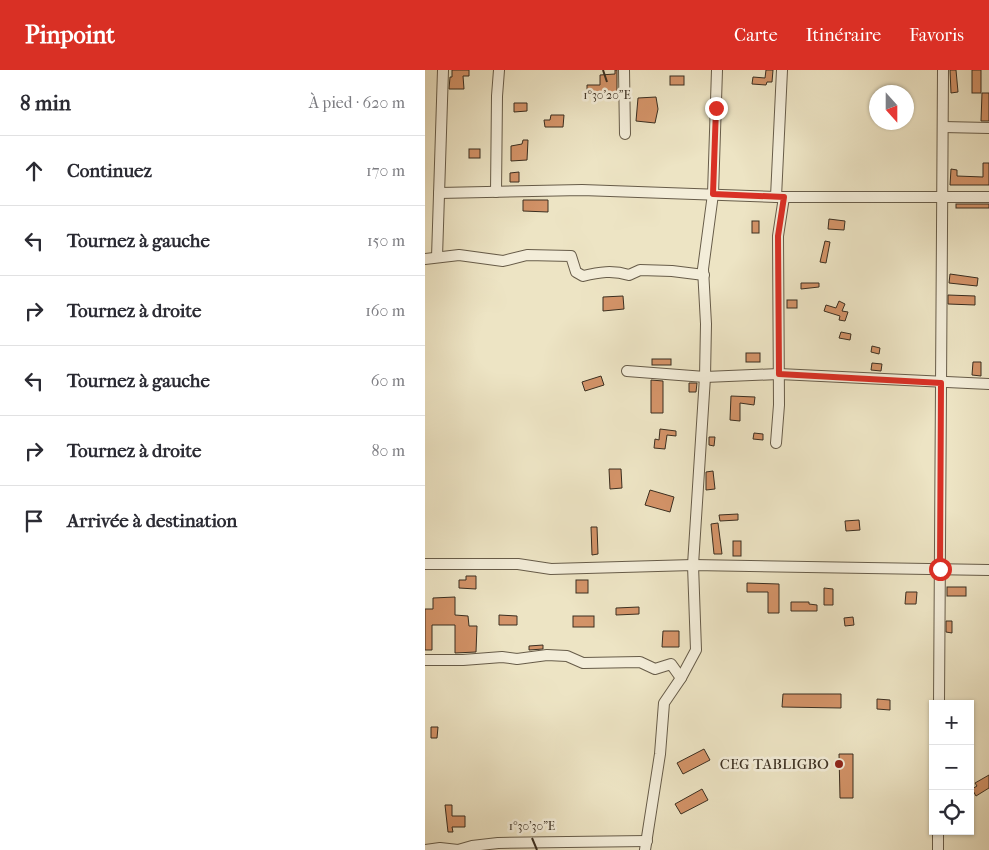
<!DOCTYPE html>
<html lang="fr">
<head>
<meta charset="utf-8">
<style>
  body { margin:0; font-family:"IM FELL French Canon",serif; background:#f2f2f3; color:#2b2b33 }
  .controls { position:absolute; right:15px; bottom:15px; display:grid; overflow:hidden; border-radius:0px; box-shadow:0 1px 4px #0004 }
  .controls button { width:45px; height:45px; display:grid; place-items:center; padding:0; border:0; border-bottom:1px solid #e1e1e2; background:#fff; color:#2b2b33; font:25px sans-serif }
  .compass { position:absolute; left:444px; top:15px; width:45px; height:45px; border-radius:50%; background:#fff; box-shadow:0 1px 4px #0004; rotate:159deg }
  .stop { position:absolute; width:15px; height:15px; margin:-11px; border:4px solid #d93025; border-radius:50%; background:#fff }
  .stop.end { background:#d93025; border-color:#fff; box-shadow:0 1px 5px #0008 }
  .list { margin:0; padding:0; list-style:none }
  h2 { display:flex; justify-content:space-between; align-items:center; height:65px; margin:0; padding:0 20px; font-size:21px }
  h2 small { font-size:16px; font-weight:400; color:#7c7c81 }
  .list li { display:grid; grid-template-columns:32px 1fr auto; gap:15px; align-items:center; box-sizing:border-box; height:70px; padding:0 20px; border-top:1px solid #e1e1e2 }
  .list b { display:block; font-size:19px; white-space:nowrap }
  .list em { font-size:16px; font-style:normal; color:#7c7c81 }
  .icon { flex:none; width:28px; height:28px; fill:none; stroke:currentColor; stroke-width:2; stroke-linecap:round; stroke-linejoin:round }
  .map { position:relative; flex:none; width:564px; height:780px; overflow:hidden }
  header { display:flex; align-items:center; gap:30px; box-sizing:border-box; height:70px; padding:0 25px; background:#d93025; color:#fff }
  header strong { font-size:24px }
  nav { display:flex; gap:28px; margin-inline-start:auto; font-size:18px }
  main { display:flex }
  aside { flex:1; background:#fff }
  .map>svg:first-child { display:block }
  .building { fill:#d39368; stroke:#3a2e20 }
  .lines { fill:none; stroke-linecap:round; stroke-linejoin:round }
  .minor-casing { stroke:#675c49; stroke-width:12 }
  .minor { stroke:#f3edd9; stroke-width:10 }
  .route { stroke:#d93025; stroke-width:6 }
  .ticks { fill:none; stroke:#3a2e20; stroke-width:2 }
  .poi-dot { fill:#8f2418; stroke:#f3edd9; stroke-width:2 }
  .labels { text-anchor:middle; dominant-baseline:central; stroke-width:5; stroke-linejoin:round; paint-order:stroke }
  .poi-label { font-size:15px; fill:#3a2e20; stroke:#f3edd9; text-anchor:end }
  .ticks-label { font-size:12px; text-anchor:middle; fill:#3a2e20; stroke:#f3edd9; stroke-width:5; stroke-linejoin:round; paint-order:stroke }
</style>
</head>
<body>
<header>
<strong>Pinpoint</strong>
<nav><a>Carte</a><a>Itinéraire</a><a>Favoris</a></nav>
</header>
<main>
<aside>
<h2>8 min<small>À pied · 620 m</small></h2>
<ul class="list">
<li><svg class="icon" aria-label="ahead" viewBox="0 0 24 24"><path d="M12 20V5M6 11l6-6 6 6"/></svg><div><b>Continuez</b></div><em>170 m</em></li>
<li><svg class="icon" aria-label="left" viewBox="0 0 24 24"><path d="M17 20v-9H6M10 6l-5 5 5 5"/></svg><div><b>Tournez à gauche</b></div><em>150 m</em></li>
<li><svg class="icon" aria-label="right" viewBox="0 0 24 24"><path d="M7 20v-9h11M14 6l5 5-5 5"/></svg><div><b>Tournez à droite</b></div><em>160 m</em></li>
<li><svg class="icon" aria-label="left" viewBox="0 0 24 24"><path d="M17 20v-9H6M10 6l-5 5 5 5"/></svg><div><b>Tournez à gauche</b></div><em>60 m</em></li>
<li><svg class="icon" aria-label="right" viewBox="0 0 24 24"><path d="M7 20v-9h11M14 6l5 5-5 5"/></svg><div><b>Tournez à droite</b></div><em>80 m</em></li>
<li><svg class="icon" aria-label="arrive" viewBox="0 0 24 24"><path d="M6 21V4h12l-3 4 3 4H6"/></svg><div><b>Arrivée à destination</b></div></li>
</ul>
</aside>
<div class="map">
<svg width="564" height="780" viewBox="0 0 564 780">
  <rect width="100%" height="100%" fill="#ede4c4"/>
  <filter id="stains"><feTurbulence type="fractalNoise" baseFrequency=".004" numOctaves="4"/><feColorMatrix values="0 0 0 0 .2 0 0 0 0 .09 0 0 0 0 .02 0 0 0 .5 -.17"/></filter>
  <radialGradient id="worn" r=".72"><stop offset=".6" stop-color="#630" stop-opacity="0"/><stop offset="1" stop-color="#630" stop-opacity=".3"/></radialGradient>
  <g class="building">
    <path d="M27,0H44V6H38L39,19H24L25,7H27Z"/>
    <path d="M190,0H192V24H162V15H175V5L190,4Z"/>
    <path d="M341,0H348L347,12H342L341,15L327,14L328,7L340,8Z"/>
    <path d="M525,0H531L533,22L526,23Z"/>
    <rect x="547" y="0" width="9" height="23"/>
    <rect x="245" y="6" width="14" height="9"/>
    <path d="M557,23H564V51H556Z"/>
    <path d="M231,27L233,39L230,53L211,51L213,28Z"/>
    <path d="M89,33H102V41L89,42Z"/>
    <path d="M126,45H139L138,57H120L119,50H125Z"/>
    <path d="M98,70H103L102,90L86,91V76L97,74Z"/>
    <rect x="44" y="79" width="11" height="9"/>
    <path d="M558,93H564V115H525L526,99L532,100V106L558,107Z"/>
    <path d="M94,102V112H85V103Z"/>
    <path d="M98,130H123V142L98,141Z"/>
    <rect x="531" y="134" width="33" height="4"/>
    <path d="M404,149L420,151L419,160L403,159Z"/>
    <rect x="327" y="151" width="7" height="12"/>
    <path d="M400,171L405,172L401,193L395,192Z"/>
    <path d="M525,204L553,208L552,216L524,213Z"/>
    <path d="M376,213H394V217L376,219Z"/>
    <path d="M523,225L550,226V235L523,234Z"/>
    <path d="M198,226L199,239L178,241V227Z"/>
    <rect x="362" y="230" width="10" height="8"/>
    <path d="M414,231L420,234L417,241L423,242L420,251L414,250L415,246L399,241L401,235L411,238Z"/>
    <path d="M416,262L426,264L425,270L414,268Z"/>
    <path d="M447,276L455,278L454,284L446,282Z"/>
    <rect x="321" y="283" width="14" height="9"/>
    <rect x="227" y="289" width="19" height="6"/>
    <path d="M548,292H556V306L547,305Z"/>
    <path d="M447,293L457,294L456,301L446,300Z"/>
    <path d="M176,306L179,315L160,321L157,312Z"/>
    <path d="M226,310L238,311V343H226Z"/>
    <path d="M264,313H272L271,322H264Z"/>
    <path d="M306,326L330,327L329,335L315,333V351L305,350Z"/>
    <path d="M235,359L251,361V366L242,365L240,379L229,378L230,369L234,370Z"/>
    <path d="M329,363L338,364V370L328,369Z"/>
    <path d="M284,367H290L289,376L284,375Z"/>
    <path d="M184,399H196L197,418L185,419Z"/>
    <path d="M288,401L290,419L281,420V402Z"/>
    <path d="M225,420L249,427L245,442L220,435Z"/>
    <path d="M313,444V450L295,451L294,445Z"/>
    <path d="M434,450L435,460L421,461L420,451Z"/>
    <path d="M293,453L297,484H289L286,454Z"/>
    <path d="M166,457H172L173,484L167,485Z"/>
    <rect x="308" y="471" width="8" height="15"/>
    <path d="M41,506H51V519L34,518V510H41Z"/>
    <rect x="151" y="510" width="12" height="13"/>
    <path d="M322,513L354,514V543H343V522H322Z"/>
    <rect x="522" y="517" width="19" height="9"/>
    <path d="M399,518L408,519V535H399Z"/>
    <path d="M481,522H492L491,534H480Z"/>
    <path d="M30,527V545L43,546L44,556H52L51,582L30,583V555H7V580H0V539H8V528Z"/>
    <path d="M366,532H384V534L392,535V541H366Z"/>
    <path d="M214,537V544L191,545V538Z"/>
    <path d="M74,545L92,546V555H74Z"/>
    <rect x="148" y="546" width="21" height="11"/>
    <path d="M428,547L429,555L420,556L419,548Z"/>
    <path d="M521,551H527V563L521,562Z"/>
    <path d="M238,561H254V577H237Z"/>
    <path d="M118,575V579L104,580V576Z"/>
    <path d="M358,624H416V638L357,637Z"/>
    <path d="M452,629L465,630V640L452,639Z"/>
    <path d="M6,657H13L12,668H6Z"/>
    <path d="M279,679L285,690L258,704L252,693Z"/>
    <path d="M414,684H428V728H415Z"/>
    <path d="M564,705V718L551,726L547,719L552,716L550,713Z"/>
    <path d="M277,719L283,730L256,744L250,734Z"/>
    <path d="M20,735H27V746H40V757H27L28,762H23Z"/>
  </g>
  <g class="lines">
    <defs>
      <g id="minor">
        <path d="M199,0L200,64"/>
        <path d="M518,57L564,58"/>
        <path d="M71,122L72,26L74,0"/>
        <path d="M14,123L157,120L351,127H564"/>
        <path d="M351,127L357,0"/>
        <path d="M12,187L18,0"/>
        <path d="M0,189L34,185L78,191L102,185L146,186L151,202L158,206C174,202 188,200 204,205L215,200L247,201L279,205"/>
        <path d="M202,301L280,307L354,304L564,314"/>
        <path d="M351,373L354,335L353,166L359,127"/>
        <path d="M0,494H93L126,499L268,495L564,500"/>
        <path d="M0,590H38L77,587L92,589L122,585L142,586L158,593L215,592L230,599L246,594L256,608"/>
        <path d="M514,634L518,0"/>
        <path d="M0,780L15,778L33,780"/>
        <path d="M33,780L47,776L73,773L222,771"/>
        <path d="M220,780L235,684L239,633L256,608L271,580L268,495L280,307L281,254L278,199L288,124L292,0"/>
        <path d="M513,780V761"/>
      </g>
    </defs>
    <use href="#minor" class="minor-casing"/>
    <use href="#minor" class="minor"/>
  </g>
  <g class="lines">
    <path class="route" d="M291,38L288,124L359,127L353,166L354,304L516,313L515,499"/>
  </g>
  <path class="ticks" d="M178,0L182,12M107,768L112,780"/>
  <circle class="poi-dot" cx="414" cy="694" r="5"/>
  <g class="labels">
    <g class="poi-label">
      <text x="404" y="694">CEG TABLIGBO</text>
    </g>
  </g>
  <g class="ticks-label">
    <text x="182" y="29">1°30'20"E</text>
    <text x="107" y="760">1°30'30"E</text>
  </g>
  <rect width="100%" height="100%" filter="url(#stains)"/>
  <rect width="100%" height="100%" fill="url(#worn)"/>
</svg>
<div class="controls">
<button>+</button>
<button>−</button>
<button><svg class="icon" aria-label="locate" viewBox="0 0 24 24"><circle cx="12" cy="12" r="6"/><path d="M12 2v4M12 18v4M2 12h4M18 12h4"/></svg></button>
</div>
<svg class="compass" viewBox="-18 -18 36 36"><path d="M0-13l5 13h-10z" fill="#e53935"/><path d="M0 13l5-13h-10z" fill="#7c7c81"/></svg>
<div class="stop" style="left:515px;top:499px"></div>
<div class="stop end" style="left:291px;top:38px"></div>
</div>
</main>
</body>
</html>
